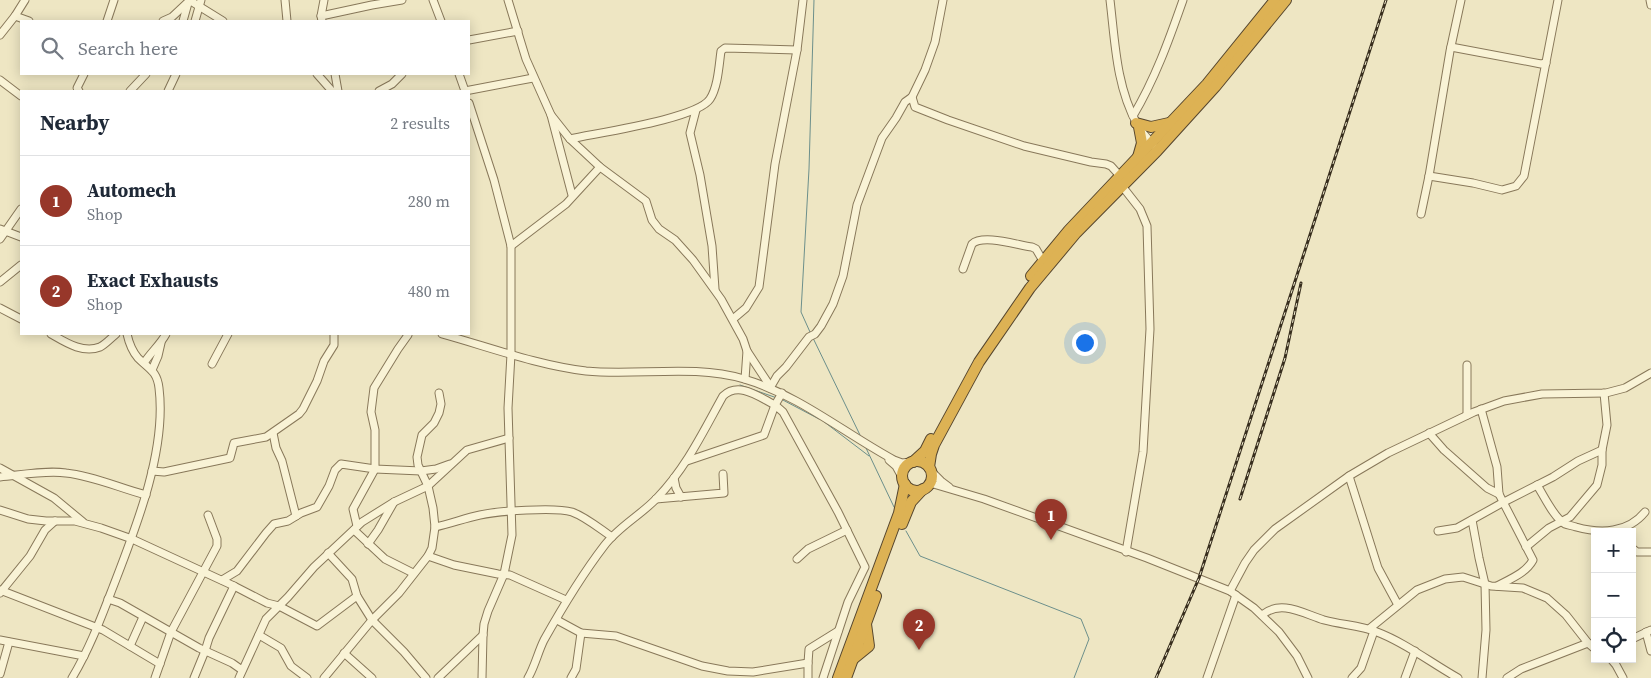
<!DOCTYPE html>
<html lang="en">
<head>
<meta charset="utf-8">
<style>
  body { margin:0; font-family:"Source Serif 4",serif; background:#f2f2f3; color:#1f2937 }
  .controls { position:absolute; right:15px; bottom:15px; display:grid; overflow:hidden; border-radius:0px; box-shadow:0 2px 12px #0003 }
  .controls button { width:45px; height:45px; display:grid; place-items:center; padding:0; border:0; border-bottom:1px solid #e0e1e3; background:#fff; color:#1f2937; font:25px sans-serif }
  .you { position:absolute; left:1084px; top:342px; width:18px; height:18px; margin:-12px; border:4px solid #fff; border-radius:50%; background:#1a73e8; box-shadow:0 0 0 8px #1a73e833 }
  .badge { display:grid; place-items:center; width:32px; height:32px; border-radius:50%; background:#97372a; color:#fff; font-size:16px; font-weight:700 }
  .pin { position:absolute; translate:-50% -41px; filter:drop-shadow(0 1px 2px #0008) }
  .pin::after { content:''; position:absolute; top:26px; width:18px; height:15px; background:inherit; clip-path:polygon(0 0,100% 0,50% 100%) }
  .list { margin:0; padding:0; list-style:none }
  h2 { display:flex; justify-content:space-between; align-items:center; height:65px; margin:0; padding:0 20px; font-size:21px }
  h2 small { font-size:16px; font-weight:400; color:#747a83 }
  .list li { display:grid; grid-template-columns:32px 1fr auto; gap:15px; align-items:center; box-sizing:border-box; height:90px; padding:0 20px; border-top:1px solid #e0e1e3 }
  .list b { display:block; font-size:19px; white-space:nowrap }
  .list p { margin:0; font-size:16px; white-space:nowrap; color:#747a83 }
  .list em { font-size:16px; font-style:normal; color:#747a83 }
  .icon { flex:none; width:28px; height:28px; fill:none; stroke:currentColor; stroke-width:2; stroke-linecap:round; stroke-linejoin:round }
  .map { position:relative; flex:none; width:1651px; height:678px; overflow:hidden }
  .search { position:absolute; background:#fff; box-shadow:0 2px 12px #0003; left:20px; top:20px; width:450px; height:55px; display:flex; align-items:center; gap:12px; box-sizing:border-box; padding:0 18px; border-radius:0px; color:#747a83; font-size:19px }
  .panel { position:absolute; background:#fff; box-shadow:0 2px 12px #0003; left:20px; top:90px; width:450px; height:245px; border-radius:0px }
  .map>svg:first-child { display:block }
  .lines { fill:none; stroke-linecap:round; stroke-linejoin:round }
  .stream { stroke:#6c8f8b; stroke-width:1 }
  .minor-casing { stroke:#88785a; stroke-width:9 }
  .highway-casing { stroke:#56462e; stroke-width:12 }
  .minor { stroke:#f9f3d6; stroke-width:7 }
  .highway { stroke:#ddb254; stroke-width:10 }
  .rail-casing { stroke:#382e1e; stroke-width:3 }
  .rail { stroke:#f5f0d2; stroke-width:1; stroke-dasharray:4; stroke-linecap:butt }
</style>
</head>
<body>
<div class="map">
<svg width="1651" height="678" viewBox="0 0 1651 678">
  <rect width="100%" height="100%" fill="#eee6c3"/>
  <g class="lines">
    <g class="stream">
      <path d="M810,332L801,312L809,169L814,0"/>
      <path d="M813,338L860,435"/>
      <path d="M740,385L777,398"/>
      <path d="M781,399L819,419"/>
      <path d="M823,421L869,456"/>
      <path d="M866,448L894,507"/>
      <path d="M906,531L920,556L1081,619L1089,639L1074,678"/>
    </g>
    <defs>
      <g id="minor">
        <path d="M189,0L223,21"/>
        <path d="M285,0L287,21"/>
        <path d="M433,0L441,21"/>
        <path d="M508,0L526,59L551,115L572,195"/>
        <path d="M1110,0C1115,41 1116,86 1137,124C1141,132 1148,138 1153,145"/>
        <path d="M1650,0L1651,5"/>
        <path d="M15,16L29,21"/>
        <path d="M321,16L372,5L402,0"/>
        <path d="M107,21L114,0"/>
        <path d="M163,21L172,17L188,2"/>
        <path d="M183,21L188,3"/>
        <path d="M195,21L201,0"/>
        <path d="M322,21L321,16L324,0"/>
        <path d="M0,35L15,16L25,0"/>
        <path d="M469,40L518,31"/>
        <path d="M1451,47L1541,64L1546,63"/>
        <path d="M317,74L332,91"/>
        <path d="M335,74L338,91"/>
        <path d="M459,74L465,91"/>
        <path d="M0,80L21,96"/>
        <path d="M79,91L77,88L84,74"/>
        <path d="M130,91L146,74"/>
        <path d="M168,91L176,74"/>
        <path d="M379,91L392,84L402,74"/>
        <path d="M465,91L533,78"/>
        <path d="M912,97L915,107L948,120L1024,146L1091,162L1106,164L1111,166L1120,176"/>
        <path d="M469,103L494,180L511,246V354L508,408L512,535L504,574L488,611L484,624L483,635L482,678"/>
        <path d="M696,110L690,133L700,175L712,246L715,289"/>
        <path d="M551,115L570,139L600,167L646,201L652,220L659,229L675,240L693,260L721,299L743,339L747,351L745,379"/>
        <path d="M1133,116C1155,79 1169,40 1183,0"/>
        <path d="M570,139C596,133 697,119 710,99C718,87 719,65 721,51L725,48L797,50"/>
        <path d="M1429,176L1473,183L1502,190L1516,186L1524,176L1558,0"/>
        <path d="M1122,186L1140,209L1147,226L1150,329L1143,452L1126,552"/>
        <path d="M1421,214L1429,176L1450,51L1461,0"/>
        <path d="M0,229L21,237"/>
        <path d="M0,239L21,209"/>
        <path d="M511,246L566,204L600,167"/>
        <path d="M963,269L972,244C983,234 1017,245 1032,247L1036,249L1043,261"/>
        <path d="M0,282L21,265"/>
        <path d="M0,308L21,319"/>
        <path d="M733,319L746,308L759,287L775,164L797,50L803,0"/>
        <path d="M51,334C65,342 83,354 100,347C106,344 111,338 116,334"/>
        <path d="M442,334C489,347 537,365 586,371C638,376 693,364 744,379C799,395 844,433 894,460L902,463L911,462"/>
        <path d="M747,351L770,386"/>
        <path d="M144,363C151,352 160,345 166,334"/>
        <path d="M212,364L228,334"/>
        <path d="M152,370L158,356L161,343"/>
        <path d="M770,388L777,376L786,367L809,337L815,334L821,326L833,304L843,276L857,205L882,138L896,118L905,102L912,97L925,70L935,42L943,0"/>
        <path d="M1481,409L1497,467L1499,494L1533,560C1526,573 1510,579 1497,586"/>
        <path d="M1467,415V365"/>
        <path d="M273,433L276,448L282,461L296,516"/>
        <path d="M1429,433L1444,450L1487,488L1499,494"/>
        <path d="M889,460L896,466L902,477"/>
        <path d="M687,461L764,435L775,405L783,412L838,512L865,567L848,602L823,678"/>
        <path d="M0,468L54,498L83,522"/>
        <path d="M152,471L164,472L230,458L234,443L266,437L299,414L303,409L317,381L324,361L334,345V334"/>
        <path d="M931,471L941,481L949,487"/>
        <path d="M1349,476L1378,568L1398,605"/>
        <path d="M0,477C21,475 46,470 66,473C94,476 119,488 146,495"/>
        <path d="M674,478L676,488L681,497"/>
        <path d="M930,483L984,499L1147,558L1230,591L1254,608L1279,632L1297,656L1308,678"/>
        <path d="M1537,485C1544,496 1554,518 1565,524C1568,525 1573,526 1576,527C1601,534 1628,533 1645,512"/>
        <path d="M656,499L724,493L723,474"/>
        <path d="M0,510L28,519L46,521H75L101,528L132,539L234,586L267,603L279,606L317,626L357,596"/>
        <path d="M1472,520L1479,558L1485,584L1486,630L1482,678"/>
        <path d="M357,526L353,509L375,469V430L371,412L374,388L398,349L408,335"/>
        <path d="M435,527C450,524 465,518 480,515C498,511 555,507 572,512C586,517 600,529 612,537"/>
        <path d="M354,530L385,559L413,573"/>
        <path d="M1438,531L1457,528L1502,503L1553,477L1578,461L1602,450"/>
        <path d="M368,544L378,530L394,502"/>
        <path d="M1526,547L1549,528L1570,517L1597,485L1602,465V450L1607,425L1604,393"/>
        <path d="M1632,548L1637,552H1651"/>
        <path d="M328,553L352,579L357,596L372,620L404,652L426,678"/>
        <path d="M428,556L454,565L498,574L510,575L566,600"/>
        <path d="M797,559L808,549L847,530"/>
        <path d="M222,580L237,571L266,533L274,524L288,521L301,513L317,507L329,486L335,470L341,464L375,469L421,471L436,469L450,464"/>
        <path d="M0,590L103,630L160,664"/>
        <path d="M1230,591L1245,563L1254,550L1275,529L1349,476L1388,453L1474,412L1504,401L1542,394L1606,393L1625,388L1651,373"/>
        <path d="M0,593L30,556L45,530L55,521"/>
        <path d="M108,599L120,603L199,648L232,663L242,670"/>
        <path d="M1262,615C1281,599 1304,614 1324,620C1342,625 1360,625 1377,632C1406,643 1431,663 1458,678"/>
        <path d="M557,620L581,633L616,636L702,666L728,671L753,672L808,663"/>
        <path d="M1369,629L1417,590L1445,579L1463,577L1491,586L1523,588L1547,598L1566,615L1588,643L1595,649"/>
        <path d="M1646,632L1651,651"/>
        <path d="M259,635L281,648L291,666L307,678"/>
        <path d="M1632,639L1651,630"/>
        <path d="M0,640L84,656"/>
        <path d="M130,646L143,617"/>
        <path d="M344,653L372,678"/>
        <path d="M1611,659L1616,665L1623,678"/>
        <path d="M0,674L9,642"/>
        <path d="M72,678C89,650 101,618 113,587C135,530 167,451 159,388C157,371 149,369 138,358C132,351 129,343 127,334"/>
        <path d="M155,678L171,632L217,546V539L208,515"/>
        <path d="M194,678L205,651L209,638L234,586"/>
        <path d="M239,678L266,619L288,597L314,567L362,522L394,502L428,486L467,450L509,438"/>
        <path d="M324,678L372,620L399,593L428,556L432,548L435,527L433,508L428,486L418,465L417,457L422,435L434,423L439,413L441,404L439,393"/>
        <path d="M438,678L483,635"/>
        <path d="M528,678C535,666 538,652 544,640C562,608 581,576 604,546C618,527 641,515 657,498C686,468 703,432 723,396C739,381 759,397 775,405L782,393"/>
        <path d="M571,678L576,669L581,633"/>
        <path d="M808,678V663L809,649L838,631"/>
        <path d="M1207,678L1236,595"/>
        <path d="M1352,678L1361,668L1374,631"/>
        <path d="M1405,678L1415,651"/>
        <path d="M1507,678L1521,669L1588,643"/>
      </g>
      <g id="highway">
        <path d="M1136,123L1151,127L1169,123"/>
        <path d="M1138,157L1142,143L1139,127"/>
        <path d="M1031,276L1069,230L1207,84L1275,0"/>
        <circle cx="917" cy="476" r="15"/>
        <path d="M913,462L925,451L931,439"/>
        <path d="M929,467L931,454L934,445L979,362L1030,288L1076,233L1157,151L1215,87L1286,0"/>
        <path d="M902,524L911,502L923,489"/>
        <path d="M853,659L869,646L866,624"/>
        <path d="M838,678L899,513L905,484"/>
        <path d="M846,678L876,596"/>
      </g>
    </defs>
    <use href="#minor" class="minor-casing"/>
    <use href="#highway" class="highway-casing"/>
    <use href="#minor" class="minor"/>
    <use href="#highway" class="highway"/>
    <defs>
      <g id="rail">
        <path d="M1240,499L1285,358L1301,283"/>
        <path d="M1156,678L1199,578L1386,0"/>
      </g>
    </defs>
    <use href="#rail" class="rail-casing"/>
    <use href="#rail" class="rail"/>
  </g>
</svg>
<div class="controls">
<button>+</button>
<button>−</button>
<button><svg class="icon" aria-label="locate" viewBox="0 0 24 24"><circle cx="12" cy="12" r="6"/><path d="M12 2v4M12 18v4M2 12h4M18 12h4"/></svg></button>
</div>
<div class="you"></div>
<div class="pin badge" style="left:1051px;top:540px">1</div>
<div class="pin badge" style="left:919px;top:650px">2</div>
<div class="search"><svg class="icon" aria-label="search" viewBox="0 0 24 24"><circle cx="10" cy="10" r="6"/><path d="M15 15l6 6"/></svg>Search here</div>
<section class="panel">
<h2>Nearby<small>2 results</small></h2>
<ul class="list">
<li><span class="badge">1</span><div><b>Automech</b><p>Shop</p></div><em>280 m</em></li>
<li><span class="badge">2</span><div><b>Exact Exhausts</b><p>Shop</p></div><em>480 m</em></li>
</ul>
</section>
</div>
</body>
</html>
